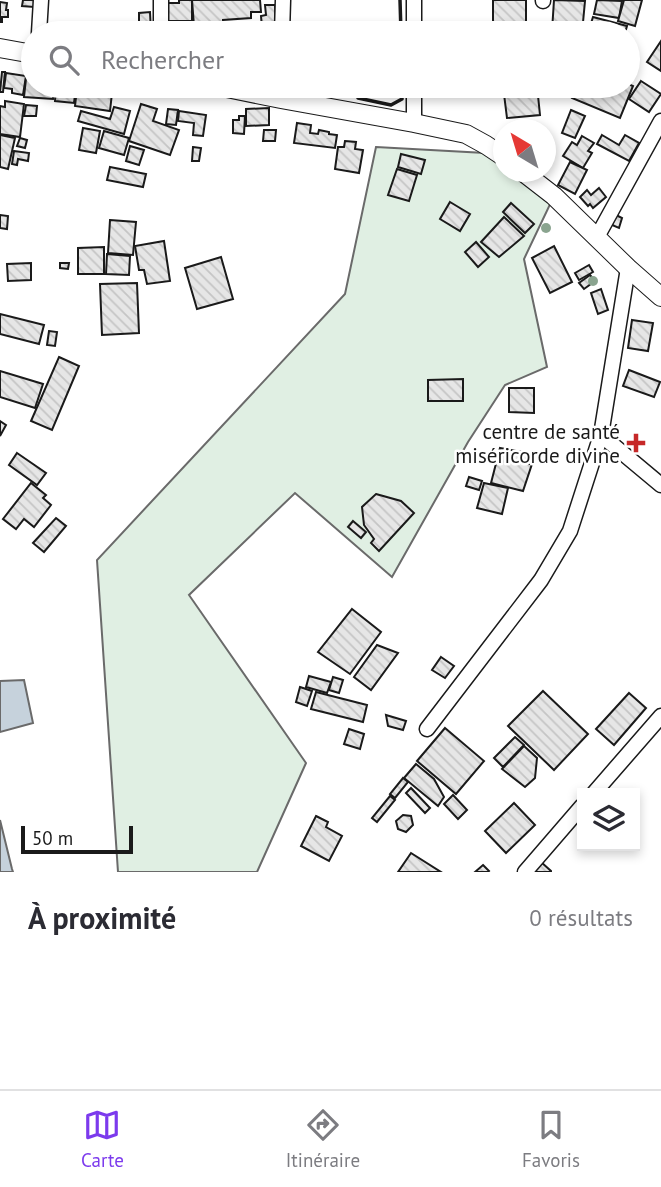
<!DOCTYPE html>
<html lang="fr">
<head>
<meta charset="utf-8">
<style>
  body { margin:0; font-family:"PT Sans",sans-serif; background:#f2f2f3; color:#2b2b33 }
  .controls { position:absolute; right:21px; bottom:21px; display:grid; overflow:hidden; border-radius:0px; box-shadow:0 4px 10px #0003 }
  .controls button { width:63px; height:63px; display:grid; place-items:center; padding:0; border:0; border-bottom:2px solid #e1e1e2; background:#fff; color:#2b2b33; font:35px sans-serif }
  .compass { position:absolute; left:493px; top:119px; width:63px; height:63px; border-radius:50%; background:#fff; box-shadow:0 4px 10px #0003; rotate:322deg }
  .scale { position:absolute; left:21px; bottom:18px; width:112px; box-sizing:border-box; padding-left:7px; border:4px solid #1a1a1a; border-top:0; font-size:19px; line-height:24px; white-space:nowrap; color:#1a1a1a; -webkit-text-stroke:5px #fff; paint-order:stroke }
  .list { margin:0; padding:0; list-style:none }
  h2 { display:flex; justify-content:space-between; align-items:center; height:91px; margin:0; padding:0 28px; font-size:30px }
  h2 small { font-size:23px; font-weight:400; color:#7c7c81 }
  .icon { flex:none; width:38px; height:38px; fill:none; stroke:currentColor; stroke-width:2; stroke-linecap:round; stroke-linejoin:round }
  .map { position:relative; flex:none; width:661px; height:872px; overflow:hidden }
  .search { position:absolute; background:#fff; box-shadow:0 4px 10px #0003; left:21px; right:21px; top:21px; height:77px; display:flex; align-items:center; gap:18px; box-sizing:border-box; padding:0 24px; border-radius:38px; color:#7c7c81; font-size:26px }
  .sheet { height:217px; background:#fff }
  nav { display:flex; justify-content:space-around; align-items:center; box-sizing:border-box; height:98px; border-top:2px solid #e1e1e2; background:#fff; font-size:19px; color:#7c7c81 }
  nav a { display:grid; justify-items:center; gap:4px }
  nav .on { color:#7c3aed }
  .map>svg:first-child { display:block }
  .grass { fill:#e0efe3; stroke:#6a6a6a; stroke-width:2 }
  .water { fill:#c6d2dc; stroke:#6a6a6a; stroke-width:2 }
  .building { fill:url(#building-back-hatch); stroke:#1a1a1a; stroke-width:2 }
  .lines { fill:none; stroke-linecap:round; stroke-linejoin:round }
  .minor-casing { stroke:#1a1a1a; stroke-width:17 }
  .tertiary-casing { stroke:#1a1a1a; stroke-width:20 }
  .minor { stroke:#fff; stroke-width:14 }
  .tertiary { stroke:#fff; stroke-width:18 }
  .wall { stroke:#1a1a1a; stroke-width:3.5 }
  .tree { fill:#8aa48f }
  .poi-dot { fill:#c62828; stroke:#fff; stroke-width:2.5 }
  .labels { text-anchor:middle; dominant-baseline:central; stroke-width:5; stroke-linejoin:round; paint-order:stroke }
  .poi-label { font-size:21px; fill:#1a1a1a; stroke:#fff; text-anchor:end }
</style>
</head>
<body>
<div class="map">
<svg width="661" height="872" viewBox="0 0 661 872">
  <defs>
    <pattern id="building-back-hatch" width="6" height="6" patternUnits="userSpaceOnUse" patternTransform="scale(1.75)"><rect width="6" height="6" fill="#e6e6e6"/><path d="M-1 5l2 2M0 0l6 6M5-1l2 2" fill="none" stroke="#c5c5c5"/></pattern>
  </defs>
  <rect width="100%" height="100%" fill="#fff"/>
  <path class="grass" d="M376,147L503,154L504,172H527L554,196L524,259L547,367L505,385L468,442L392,577L295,493L189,595L306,763L257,872H118L97,560L345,294Z"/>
  <g class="water">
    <path d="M24,680L33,723L0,732V681Z"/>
    <path d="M0,820L12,869L13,872H0Z"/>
  </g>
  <g class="building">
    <path d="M23,0H34V7L22,6Z"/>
    <path d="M179,0H192V21H163V3H179Z"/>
    <path d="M192,0H260L261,12H251V18L223,20V25L194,26Z"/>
    <rect x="493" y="0" width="33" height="23"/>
    <path d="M554,0L585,1L582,33L552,31Z"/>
    <path d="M597,0L622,1L619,18L594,14Z"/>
    <path d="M624,0H642L635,26L618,21Z"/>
    <path d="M0,2L7,3L6,10H8V17H2V22H0Z"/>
    <path d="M265,5H275L276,28H262L261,16L266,15Z"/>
    <path d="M150,12L151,33H139V13Z"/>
    <path d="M593,17L627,26L625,33H588Z"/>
    <path d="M447,30V33H419L418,31Z"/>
    <path d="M227,31V33H199V32Z"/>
    <rect x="234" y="31" width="22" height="2"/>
    <path d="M661,41V71L647,62Z"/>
    <path d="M2,72H5L3,92H0Z"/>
    <path d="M6,73L26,76L23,95L12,93V89L4,88Z"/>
    <path d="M26,79H33V86H55L53,99L24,97Z"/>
    <path d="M641,81L661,94L649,112L629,99Z"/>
    <path d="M628,84L633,86L620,118L572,98L577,86H628Z"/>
    <path d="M56,86H76L74,103L55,101Z"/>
    <path d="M421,86H472V87L421,89Z"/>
    <path d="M503,86H537L540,115L507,118Z"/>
    <path d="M77,89L112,93L110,111L75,106Z"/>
    <path d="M5,101L24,104L20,137L0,134V106L5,107Z"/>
    <path d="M141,104L157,109L153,121L179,130L170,155L129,141Z"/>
    <path d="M26,105L37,106L36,116H24Z"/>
    <path d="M114,107L130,111L124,134L78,121L81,111L110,119Z"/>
    <path d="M269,108V125L246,126V109Z"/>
    <path d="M168,109L178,110L176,125L166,124Z"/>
    <path d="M571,110L585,116L575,138L562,133Z"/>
    <path d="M179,111L206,115L203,136L193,135L194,123L178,121Z"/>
    <path d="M239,116H245L244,134L233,133V120H239Z"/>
    <path d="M297,123L311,125L310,133L318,134L319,130L329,132V134L337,135L335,148L294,143Z"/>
    <path d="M83,128L100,131L96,153L79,150Z"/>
    <path d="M264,130H276L275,141H263Z"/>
    <path d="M104,131L129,138L124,155L99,148Z"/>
    <path d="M0,135L15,138L8,169L0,167Z"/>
    <path d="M602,135L619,145L625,135L639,143L629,161L597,144Z"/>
    <path d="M582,136L594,143L588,151L592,153L583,168L563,156L572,142L577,145Z"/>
    <path d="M20,138L27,140L25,148L17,146Z"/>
    <path d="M345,141L356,142L355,149L363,150L359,173L335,169L338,147H344Z"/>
    <path d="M130,146L144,150L139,165L126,161Z"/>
    <path d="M193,147L201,148L199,161H192Z"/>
    <path d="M14,151L29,153L28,161L18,159L17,165L12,164Z"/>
    <path d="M401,154L425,160L421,174L398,167Z"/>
    <path d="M570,162L587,170L575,194L558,185Z"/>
    <path d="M110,167L146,174L143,187L107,180Z"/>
    <path d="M397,169L417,175L409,201L388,195Z"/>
    <path d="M599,188L606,197L593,208L590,204L588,206L580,197L587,190L591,195Z"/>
    <path d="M450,202L470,214L460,231L440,219Z"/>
    <path d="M511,203L534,224L525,233L503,212Z"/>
    <path d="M0,215L8,216L7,229L0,228Z"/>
    <path d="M616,215L622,218L619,228L612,225Z"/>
    <path d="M504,217L524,236L499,257L481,242Z"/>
    <path d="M110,220L136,222L133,255L108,253Z"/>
    <path d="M164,241L170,281L147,284L144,270H139L135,246Z"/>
    <path d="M476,242L489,257L478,267L465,252Z"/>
    <path d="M554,246L572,282L550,293L532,258Z"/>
    <path d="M104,247V274H78V248Z"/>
    <path d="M107,254L130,256L129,275L106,274Z"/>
    <path d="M221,257L233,299L197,309L185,268Z"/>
    <path d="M31,263V280L8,281L7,264Z"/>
    <path d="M60,263H69L68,269L60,268Z"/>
    <path d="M589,265L593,272L579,280L575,273Z"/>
    <path d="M590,275L595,281L584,289L579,283Z"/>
    <path d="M137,283L139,333L102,335L100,284Z"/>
    <path d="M601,289L608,310L598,314L591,293Z"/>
    <path d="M0,314L44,325L39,344L0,334Z"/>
    <path d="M632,320L653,323L648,351L628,348Z"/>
    <path d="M49,331L57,332L55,346L47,345Z"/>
    <path d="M59,357L79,366L52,430L31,421Z"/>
    <path d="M629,370L660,382L654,397L623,386Z"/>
    <path d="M0,371L43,384L35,408L0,397Z"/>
    <path d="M463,379V401H428V380Z"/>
    <path d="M509,388H534V413L509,412Z"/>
    <path d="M0,421L6,425L0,436Z"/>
    <path d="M500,448L528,453L525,464H532L523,491L491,483Z"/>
    <path d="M17,453L46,473L37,485L9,465Z"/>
    <path d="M469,477L482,481L479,490L466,486Z"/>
    <path d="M31,483L46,495L43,498L51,505L34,527L24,519L16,529L3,519Z"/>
    <path d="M484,483L508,488L502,514L477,508Z"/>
    <path d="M376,494L401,501L414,513L379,551L371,543L374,539L364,525L362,507Z"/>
    <path d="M56,518L66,526L44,552L33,543Z"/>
    <path d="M353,521L366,532L361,538L348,527Z"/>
    <path d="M352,609L381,632L350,674L318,652Z"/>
    <path d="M377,645L398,653L371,690L354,677Z"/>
    <path d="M441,657L454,666L445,678L432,670Z"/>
    <path d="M309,676L331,682L327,693L306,687Z"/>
    <path d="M333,677L343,680L339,693L329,690Z"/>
    <path d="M300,687L312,691L307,706L296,702Z"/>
    <path d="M543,691L588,734L554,770L508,726Z"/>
    <path d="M316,692L367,705L363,722L311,709Z"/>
    <path d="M629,693L646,708L614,745L596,729Z"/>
    <path d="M386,715L406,721L403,730L388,726Z"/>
    <path d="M445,728L484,761L456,794L417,761Z"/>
    <path d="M349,729L364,734L360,749L344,744Z"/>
    <path d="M515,737L524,745L503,767L494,758Z"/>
    <path d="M524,746L537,758L535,778L525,787L502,769Z"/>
    <path d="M416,764L434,779L444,797L438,806L404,778Z"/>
    <path d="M403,778L408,782L395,798L390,794Z"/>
    <path d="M411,788L430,808L425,813L406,793Z"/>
    <path d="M453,795L467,810L458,819L444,804Z"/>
    <path d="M390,796L395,800L377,822L372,818Z"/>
    <path d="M514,803L535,825L506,853L485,831Z"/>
    <path d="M403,815L411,816L413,825L406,832L398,829L396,821Z"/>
    <path d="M316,816L328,822L326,827L342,836L329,861L301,846Z"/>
    <path d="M411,853L441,872H398Z"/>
    <path d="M541,862L551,871V872H533Z"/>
    <path d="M483,865L489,871L488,872H475Z"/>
  </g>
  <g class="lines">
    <defs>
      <g id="minor">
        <path d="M161,0V33"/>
        <path d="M414,0V33"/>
        <path d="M543,0V1"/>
        <path d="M39,33L41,0"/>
        <path d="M282,33L283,0"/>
        <path d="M414,86V123"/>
        <path d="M597,237L661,121"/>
        <path d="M601,435L661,485"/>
        <path d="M427,729L541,580L570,531L601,435L628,268"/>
        <path d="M594,793L661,716"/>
        <path d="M525,872L582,806"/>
      </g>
      <g id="tertiary">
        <path d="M0,48L33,54"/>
        <path d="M217,86L281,99L414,123L466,134L486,145L504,157"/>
        <path d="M523,172L554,196L628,268L661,297"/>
      </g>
    </defs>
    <use href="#minor" class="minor-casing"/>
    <use href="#tertiary" class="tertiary-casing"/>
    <use href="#minor" class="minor"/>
    <use href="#tertiary" class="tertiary"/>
    <g class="wall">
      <path d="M400,0L401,33"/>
      <path d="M296,86L299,89L332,95"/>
      <path d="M358,98L391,105L402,99V86"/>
    </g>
  </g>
  <g class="tree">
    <circle cx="546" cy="228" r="5"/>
    <circle cx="593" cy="281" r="5"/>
  </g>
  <path class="poi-dot" d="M632.5 432.5h7v7h7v7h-7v7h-7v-7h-7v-7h7z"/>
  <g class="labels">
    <g class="poi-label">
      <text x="620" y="431">centre de santé<tspan x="620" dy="24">miséricorde divine</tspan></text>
    </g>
  </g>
</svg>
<div class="controls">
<button><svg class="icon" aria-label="layers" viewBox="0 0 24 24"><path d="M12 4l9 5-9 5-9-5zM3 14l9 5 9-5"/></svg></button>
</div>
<svg class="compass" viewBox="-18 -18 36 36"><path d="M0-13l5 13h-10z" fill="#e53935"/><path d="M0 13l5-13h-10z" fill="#7c7c81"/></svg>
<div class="scale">50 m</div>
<div class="search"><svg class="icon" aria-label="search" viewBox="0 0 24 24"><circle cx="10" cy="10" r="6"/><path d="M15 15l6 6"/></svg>Rechercher</div>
</div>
<section class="sheet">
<h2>À proximité<small>0 résultats</small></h2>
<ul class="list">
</ul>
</section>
<nav>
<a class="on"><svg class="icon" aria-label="map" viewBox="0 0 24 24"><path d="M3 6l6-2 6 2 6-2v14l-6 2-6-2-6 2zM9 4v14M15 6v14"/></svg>Carte</a>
<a><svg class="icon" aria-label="directions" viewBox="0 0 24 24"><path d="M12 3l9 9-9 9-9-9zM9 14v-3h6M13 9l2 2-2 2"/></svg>Itinéraire</a>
<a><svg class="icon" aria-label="saved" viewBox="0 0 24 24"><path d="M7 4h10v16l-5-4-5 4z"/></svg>Favoris</a>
</nav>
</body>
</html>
